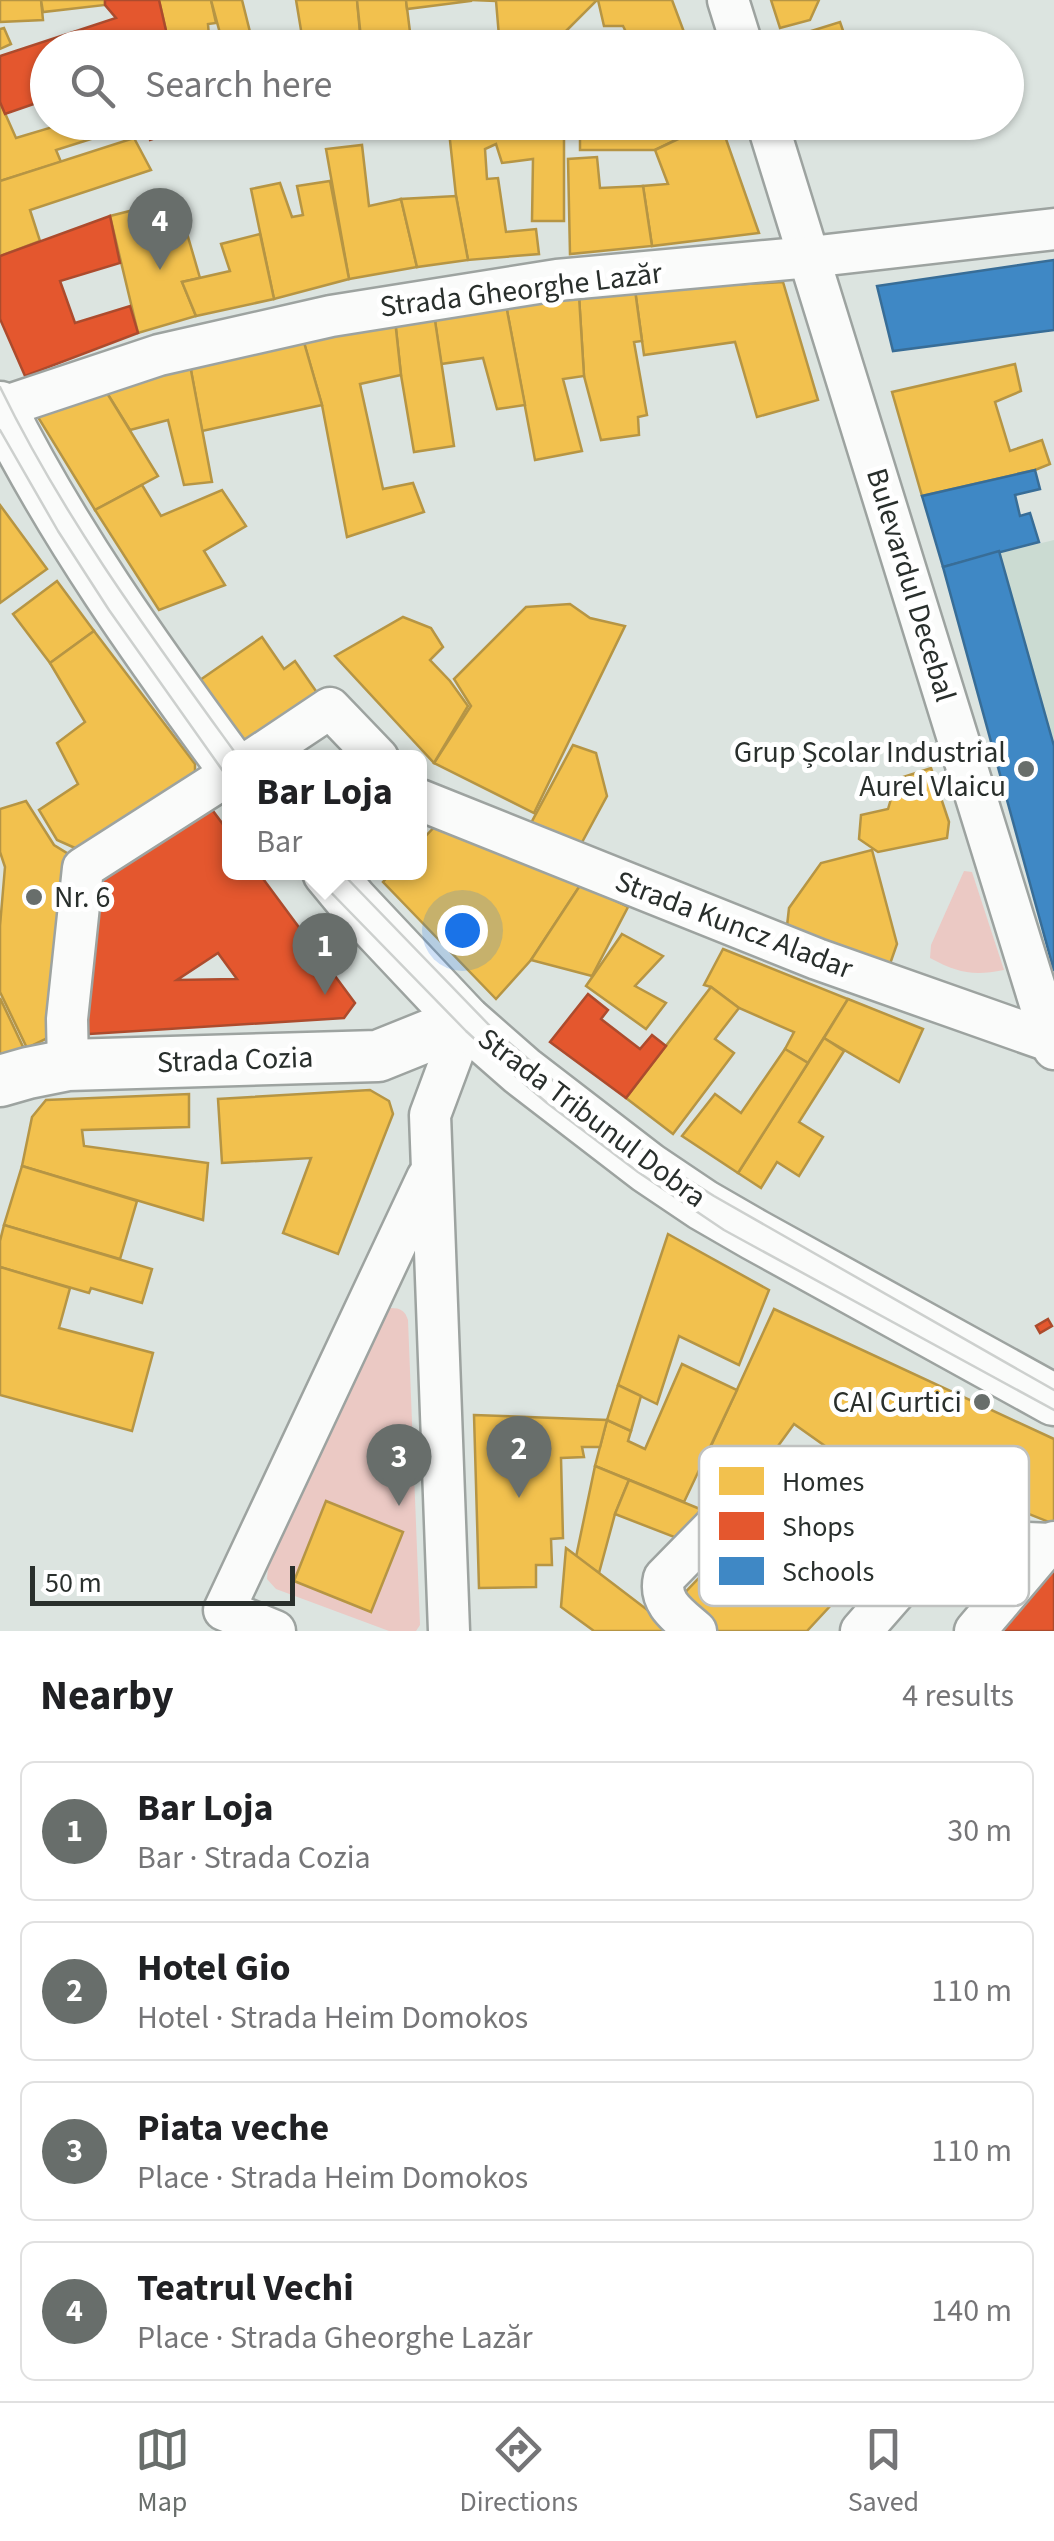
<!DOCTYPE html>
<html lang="en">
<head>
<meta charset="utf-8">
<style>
  body { margin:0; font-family:"Source Sans 3",sans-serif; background:#f2f2f2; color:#202124 }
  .scale { position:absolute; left:30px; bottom:25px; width:265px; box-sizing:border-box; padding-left:10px; border:5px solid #292f2c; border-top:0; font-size:28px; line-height:35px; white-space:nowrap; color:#292f2c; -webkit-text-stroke:8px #fff; paint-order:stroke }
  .you { position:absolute; left:462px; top:930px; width:35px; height:35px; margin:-25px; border:8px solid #fff; border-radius:50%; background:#1a73e8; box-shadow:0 0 0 15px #1a73e833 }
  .badge { display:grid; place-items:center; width:65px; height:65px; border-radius:50%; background:#686e6b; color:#fff; font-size:32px; font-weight:700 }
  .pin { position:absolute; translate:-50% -82px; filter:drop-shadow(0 2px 5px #0008) }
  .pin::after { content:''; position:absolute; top:52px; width:35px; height:30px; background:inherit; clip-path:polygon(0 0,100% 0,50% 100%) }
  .popup { position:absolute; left:222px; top:750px; width:205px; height:130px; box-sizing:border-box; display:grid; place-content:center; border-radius:15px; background:#fff; filter:drop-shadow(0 2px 8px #0005); font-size:32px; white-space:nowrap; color:#757577 }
  .popup b { font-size:38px; color:#202124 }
  .popup::after { content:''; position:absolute; left:50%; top:100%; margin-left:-20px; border:20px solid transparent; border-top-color:#fff }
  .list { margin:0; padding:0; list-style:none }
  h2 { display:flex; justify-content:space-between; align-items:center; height:130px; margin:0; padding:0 40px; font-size:42px }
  h2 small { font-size:32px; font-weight:400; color:#757577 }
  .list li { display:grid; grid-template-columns:65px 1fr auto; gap:30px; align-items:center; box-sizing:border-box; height:140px; margin:0 20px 20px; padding:0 20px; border:2px solid #e0e0e0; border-radius:15px }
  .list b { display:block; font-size:38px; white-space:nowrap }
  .list p { margin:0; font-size:32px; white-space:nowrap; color:#757577 }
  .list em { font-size:32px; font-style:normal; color:#757577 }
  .icon { flex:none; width:55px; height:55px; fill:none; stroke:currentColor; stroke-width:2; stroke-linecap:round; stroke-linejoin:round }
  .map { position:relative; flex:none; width:1054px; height:1631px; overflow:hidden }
  .search { position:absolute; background:#fff; box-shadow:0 2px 8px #0004; left:30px; right:30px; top:30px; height:110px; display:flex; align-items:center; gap:25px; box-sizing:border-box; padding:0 35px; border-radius:55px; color:#757577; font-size:38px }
  .sheet { height:770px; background:#fff }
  nav { display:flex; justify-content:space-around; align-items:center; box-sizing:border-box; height:140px; border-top:2px solid #e0e0e0; background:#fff; font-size:28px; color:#757577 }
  nav a { display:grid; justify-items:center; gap:5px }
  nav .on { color:#686e6b }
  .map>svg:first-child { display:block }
  .built { fill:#cbdbd2 }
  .green { fill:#ebc9c4 }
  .homes { fill:#f2c14e; stroke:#b69544; stroke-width:2.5 }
  .shops { fill:#e4572e; stroke:#ac4b2d; stroke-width:2.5; fill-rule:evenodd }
  .schools { fill:#3f88c5; stroke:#386d97; stroke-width:2.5 }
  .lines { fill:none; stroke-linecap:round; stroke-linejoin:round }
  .minor-casing { stroke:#9da3a0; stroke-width:45 }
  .major-casing { stroke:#9da3a0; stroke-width:55 }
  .minor { stroke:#fafbfa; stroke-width:40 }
  .major { stroke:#fafbfa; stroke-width:50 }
  .tram { stroke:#cdd0ce; stroke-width:2.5 }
  .poi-dot { fill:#686e6b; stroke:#fff; stroke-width:4 }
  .labels { text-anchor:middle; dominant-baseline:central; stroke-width:10; stroke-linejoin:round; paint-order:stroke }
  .street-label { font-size:30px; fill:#292f2c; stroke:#fff }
  .poi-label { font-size:30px; fill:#292f2c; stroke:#fff; text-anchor:end }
  .key { fill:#fff; stroke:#bfc1c0; stroke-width:2.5 }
  .key-label { font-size:28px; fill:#292f2c }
</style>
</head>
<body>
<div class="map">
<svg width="1054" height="1631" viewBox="0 0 1054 1631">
  <rect width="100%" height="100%" fill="#dce4e0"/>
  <path class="built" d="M1054,540V970L943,567Z"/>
  <g class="green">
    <path d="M964,871L972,872L1004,970C973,976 958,973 930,958L931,945Z"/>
    <path d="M391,1308C401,1308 405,1311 408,1320L420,1625L416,1631H389L276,1589L267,1579L268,1567L383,1313Z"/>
  </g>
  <g class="homes">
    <path d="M0,0H41L43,20L0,22Z"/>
    <path d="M41,0H105V5L43,12Z"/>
    <path d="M159,0H211L216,23L208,24L210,48H170Z"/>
    <path d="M211,0H242L254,48H224Z"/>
    <path d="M296,0H357L360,33H351L353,48H304Z"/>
    <path d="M357,0H406L412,48H362Z"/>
    <path d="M406,0H471V1L407,9Z"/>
    <path d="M471,0H597L558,39L541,35V48H500L496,1Z"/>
    <path d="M598,0H672L690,48H634L623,26H604Z"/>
    <path d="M771,0H819L810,20L780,28Z"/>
    <path d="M840,22L849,48H788L784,33L808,32Z"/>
    <path d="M4,28L11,44L0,49V29Z"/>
    <path d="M0,102L16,138L53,127L52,122H101L107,134L56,150L61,162L0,181Z"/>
    <path d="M448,122H505L506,127L519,122L564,125V221H532L533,159L502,163L496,144L485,149L487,179L498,178L506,232L536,229L539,254L468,260L456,196Z"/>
    <path d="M580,122H714L655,150H580Z"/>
    <path d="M714,122H720L759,233L652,246L643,186L668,184L655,150Z"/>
    <path d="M134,138L151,170L30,210L40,241L0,256V181Z"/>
    <path d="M362,145L369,206L401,199L417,267L349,279L326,149Z"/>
    <path d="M597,157L600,188L643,186L652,246L570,254L568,159Z"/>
    <path d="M330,181L349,279L274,299L251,189L280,183L292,217L303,215L297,186Z"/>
    <path d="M456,196L468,260L417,267L401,199Z"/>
    <path d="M177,199L200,278L182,282L196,316L138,333L110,216Z"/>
    <path d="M260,234L274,299L196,316L182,282L230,271L221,244Z"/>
    <path d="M783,282L818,400L757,417L735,342L644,355L635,290Z"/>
    <path d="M635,290L642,341L634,342L647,415L638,417L639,435L601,440L584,376L579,296Z"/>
    <path d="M579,296L584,376L563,379L582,451L535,460L506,305Z"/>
    <path d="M506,305L525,405L497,409L483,358L441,364L434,314Z"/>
    <path d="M434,314L454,446L414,452L401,375L395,320Z"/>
    <path d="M395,320L401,375L360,384L383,489L413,483L424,512L347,537L322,405L303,339Z"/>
    <path d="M303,339L322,405L202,431L190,365Z"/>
    <path d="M1015,364L1021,391L995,402L1010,451L1042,440L1050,464L1035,470L922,496L892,392Z"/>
    <path d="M190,365L212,482L184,485L168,420L130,430L102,385Z"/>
    <path d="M102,385L158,476L95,510L33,409Z"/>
    <path d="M142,485L161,516L222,490L246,526L204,551L225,585L159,610L95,510Z"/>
    <path d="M0,505L47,569L0,603Z"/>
    <path d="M57,581L94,631L50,663L13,614Z"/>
    <path d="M570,604L590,618L625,626L534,813L434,763L471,706L454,679L526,607Z"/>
    <path d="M403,617L431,628L443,647L430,660L450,681L468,706L434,763L335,656Z"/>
    <path d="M94,631L195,764V779L84,852L57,840L39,810L78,784L57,743L85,722L50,663Z"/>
    <path d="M262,637L284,669L295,661L318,694L246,744L200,680Z"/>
    <path d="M573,745L596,753L607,796L580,846L530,825Z"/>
    <path d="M931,768L949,822L947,838L878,852L859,839L861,815L888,809L897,779Z"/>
    <path d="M26,801L54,845L70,855L54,1035L27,1048L0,992V926L5,867L0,852V809Z"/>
    <path d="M444,817L581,884L531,960L496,999L383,882L392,872H420V842Z"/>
    <path d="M872,850L897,944L890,964L787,926L789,908L821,863Z"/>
    <path d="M581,884L628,907L592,976L531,960Z"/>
    <path d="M622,934L663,956L635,986L666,1003L646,1029L586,986Z"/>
    <path d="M723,949L848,999L808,1063L785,1049L794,1032L739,1008L711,987L704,985Z"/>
    <path d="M711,987L739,1008L715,1039L734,1053L673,1134L626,1098Z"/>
    <path d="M0,998L24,1049L0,1060Z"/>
    <path d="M848,999L923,1029L899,1082L824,1038Z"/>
    <path d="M824,1038L844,1051L799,1122L823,1137L799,1176L777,1162L761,1188L738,1173Z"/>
    <path d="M785,1049L808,1063L738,1173L682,1136L715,1094L741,1113Z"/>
    <path d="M370,1090L389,1101L393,1114L338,1254L283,1233L311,1158L222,1163L218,1099Z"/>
    <path d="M189,1094V1127L82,1130L84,1146L208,1163L203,1220L22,1166L32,1117L46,1100Z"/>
    <path d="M22,1166L137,1201L120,1259L4,1225Z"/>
    <path d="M4,1225L152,1269L142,1303L91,1288L89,1293L0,1267V1241Z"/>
    <path d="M668,1234L769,1290L739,1365L679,1336L657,1404L618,1385Z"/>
    <path d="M0,1267L70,1288L59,1328L153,1353L132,1431L0,1395Z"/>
    <path d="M774,1309L1054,1439V1524L946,1481L807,1631H707L675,1603L825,1446L794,1424L739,1500L700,1470Z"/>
    <path d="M682,1364L737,1390L684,1502L595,1466L607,1420L631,1431L628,1441L645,1449Z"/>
    <path d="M618,1385L641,1396L631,1431L607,1420Z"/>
    <path d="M474,1415L607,1420L600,1447H582L584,1457L561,1458L563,1538L551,1539L552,1565H536V1587L479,1588Z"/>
    <path d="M595,1466L629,1480L615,1514L599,1573L576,1557Z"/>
    <path d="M629,1480L700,1509L687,1542L615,1514Z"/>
    <path d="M326,1501L403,1532L371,1612L294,1581Z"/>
    <path d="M566,1548L599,1573L675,1631H594L561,1607Z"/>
  </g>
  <g class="shops">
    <path d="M105,0H159L170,48H48V99L5,114L0,102V56L116,18L105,5Z"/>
    <path d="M110,122H187L188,127L150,140L146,130L111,127Z"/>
    <path d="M110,216L120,263L60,281L75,323L130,306L138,333L25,376L0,319V256Z"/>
    <path d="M205,800L230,834V872H258L355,1003L344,1018L89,1034L71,1021L90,880ZM218,953L237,979L177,980Z"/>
    <path d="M588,994L608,1010L601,1019L640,1049L652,1035L666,1046L626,1098L550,1042Z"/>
    <path d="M1048,1319L1052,1326L1040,1333L1036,1326Z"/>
    <path d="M1054,1569V1631H1002Z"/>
  </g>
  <g class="schools">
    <path d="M1054,260V330L893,351L877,286Z"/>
    <path d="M1035,470L1040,489L1015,495L1020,516L1030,513L1039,542L943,567L922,496Z"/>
    <path d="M999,551L1054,746V971L943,567Z"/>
  </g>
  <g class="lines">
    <defs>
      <g id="minor">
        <path d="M728,0L743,48"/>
        <path d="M767,122L1054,1049"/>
        <path d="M0,408L159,355L331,316L557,280L810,257L1054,229"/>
        <path d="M255,758L330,708L378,758"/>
        <path d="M420,800L817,959L1052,1042"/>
        <path d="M68,1065L67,1019L83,868L230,774"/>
        <path d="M275,1631L224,1610L427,1178"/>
        <path d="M449,1631L430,1115L465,1021"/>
        <path d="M696,1631C679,1616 658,1603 664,1578L713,1528"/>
        <path d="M861,1631L931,1551L944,1543L955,1540L1051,1544"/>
        <path d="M975,1631L1041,1553L1054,1542"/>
      </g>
      <g id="major">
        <path d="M0,407C63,533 146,650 230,764"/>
        <path d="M328,872L352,901L465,1021L522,1071L648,1168L703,1205L755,1235L1054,1400"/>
        <path d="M0,1081L28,1073L68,1065L378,1056L465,1021"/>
      </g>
    </defs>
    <use href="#minor" class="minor-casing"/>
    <use href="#major" class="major-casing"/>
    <use href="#minor" class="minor"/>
    <use href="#major" class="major"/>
    <g class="tram">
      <path d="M0,387C64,519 153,639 239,758"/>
      <path d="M0,430L58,531L109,610L230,781"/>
      <path d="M311,872L466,1031L505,1067L547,1103L638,1172L724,1230L1054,1410"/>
      <path d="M341,872L490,1026L564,1090L657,1160L714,1196L1054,1390"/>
    </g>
  </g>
  <g class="poi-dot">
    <circle cx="1026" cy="769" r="10"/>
    <circle cx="34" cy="897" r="10"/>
    <circle cx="982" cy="1402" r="10"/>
  </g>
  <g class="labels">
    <g class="street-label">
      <text transform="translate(521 290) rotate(-7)">Strada Gheorghe Lazăr</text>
      <text transform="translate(911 585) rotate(73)">Bulevardul Decebal</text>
      <text transform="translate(734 925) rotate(21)">Strada Kuncz Aladar</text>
      <text transform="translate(235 1060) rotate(-2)">Strada Cozia</text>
      <text transform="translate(592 1118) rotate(37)">Strada Tribunul Dobra</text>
    </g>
    <g class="poi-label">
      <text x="1006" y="752">Grup Școlar Industrial<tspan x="1006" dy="34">Aurel Vlaicu</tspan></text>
      <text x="54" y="897" text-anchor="start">Nr. 6</text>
      <text x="962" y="1402">CAI Curtici</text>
    </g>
  </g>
  <rect x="699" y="1446" width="330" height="160" rx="15" class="key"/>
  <rect x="719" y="1467" width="45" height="28" fill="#f2c14e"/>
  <rect x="719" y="1512" width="45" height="28" fill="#e4572e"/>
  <rect x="719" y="1557" width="45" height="28" fill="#3f88c5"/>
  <g class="key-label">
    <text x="782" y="1491">Homes</text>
    <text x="782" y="1536">Shops</text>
    <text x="782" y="1581">Schools</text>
  </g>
</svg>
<div class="scale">50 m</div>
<div class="you"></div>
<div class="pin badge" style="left:325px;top:995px">1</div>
<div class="popup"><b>Bar Loja</b>Bar</div>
<div class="pin badge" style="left:519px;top:1498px">2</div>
<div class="pin badge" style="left:399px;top:1506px">3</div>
<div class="pin badge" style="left:160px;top:270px">4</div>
<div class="search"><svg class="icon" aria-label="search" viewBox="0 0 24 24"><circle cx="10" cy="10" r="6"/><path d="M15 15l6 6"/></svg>Search here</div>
</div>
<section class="sheet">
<h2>Nearby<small>4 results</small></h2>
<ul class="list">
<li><span class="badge">1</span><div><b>Bar Loja</b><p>Bar · Strada Cozia</p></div><em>30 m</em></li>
<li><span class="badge">2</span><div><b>Hotel Gio</b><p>Hotel · Strada Heim Domokos</p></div><em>110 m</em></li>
<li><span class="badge">3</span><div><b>Piata veche</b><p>Place · Strada Heim Domokos</p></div><em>110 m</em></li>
<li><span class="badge">4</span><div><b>Teatrul Vechi</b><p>Place · Strada Gheorghe Lazăr</p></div><em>140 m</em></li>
</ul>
</section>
<nav>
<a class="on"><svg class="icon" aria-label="map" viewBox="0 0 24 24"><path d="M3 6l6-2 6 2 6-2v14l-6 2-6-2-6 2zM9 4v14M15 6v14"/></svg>Map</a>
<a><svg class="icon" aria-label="directions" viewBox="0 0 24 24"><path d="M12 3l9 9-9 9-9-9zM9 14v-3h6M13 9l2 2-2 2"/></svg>Directions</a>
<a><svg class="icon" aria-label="saved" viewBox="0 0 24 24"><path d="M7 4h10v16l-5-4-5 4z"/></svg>Saved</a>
</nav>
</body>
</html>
